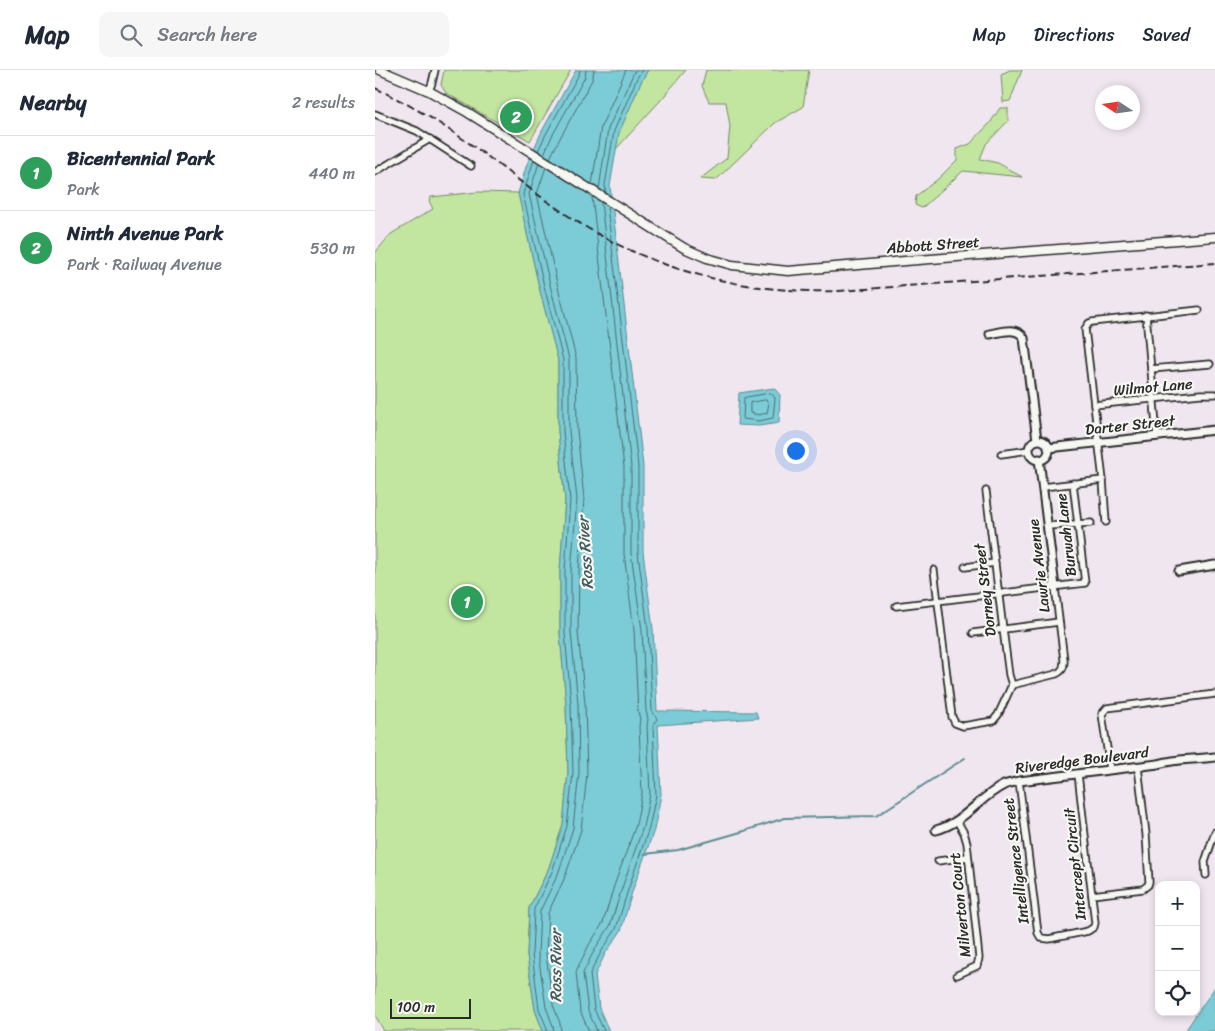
<!DOCTYPE html>
<html lang="en">
<head>
<meta charset="utf-8">
<style>
  body { margin:0; font-family:Sriracha,sans-serif; background:#f6f6f7; color:#1f2937 }
  .controls { position:absolute; right:15px; bottom:15px; display:grid; overflow:hidden; border-radius:10px; box-shadow:0 2px 8px #0003 }
  .controls button { width:45px; height:45px; display:grid; place-items:center; padding:0; border:0; border-bottom:1px solid #e0e1e3; background:#fff; color:#1f2937; font:25px sans-serif }
  .compass { position:absolute; left:720px; top:15px; width:45px; height:45px; border-radius:50%; background:#fff; box-shadow:0 2px 8px #0003; rotate:282deg }
  .scale { position:absolute; left:15px; bottom:12px; width:81px; box-sizing:border-box; padding-left:5px; border:2px solid #2b2b2b; border-top:0; font-size:14px; line-height:18px; white-space:nowrap; color:#2b2b2b; -webkit-text-stroke:4px #f6f6f2; paint-order:stroke }
  .you { position:absolute; left:420px; top:380px; width:18px; height:18px; margin:-12px; border:4px solid #fff; border-radius:50%; background:#1a73e8; box-shadow:0 0 0 8px #1a73e833 }
  .badge { display:grid; place-items:center; width:32px; height:32px; border-radius:50%; background:#d1495b; color:#fff; font-size:16px; font-weight:700 }
  .pin { position:absolute; translate:-50% -50%; border:2px solid #fff; box-shadow:0 1px 5px #0006 }
  .list { margin:0; padding:0; list-style:none }
  h2 { display:flex; justify-content:space-between; align-items:center; height:65px; margin:0; padding:0 20px; font-size:21px }
  h2 small { font-size:16px; font-weight:400; color:#747a83 }
  .list li { display:grid; grid-template-columns:32px 1fr auto; gap:15px; align-items:center; box-sizing:border-box; height:75px; padding:0 20px; border-top:1px solid #e0e1e3 }
  .list b { display:block; font-size:19px; white-space:nowrap }
  .list p { margin:0; font-size:16px; white-space:nowrap; color:#747a83 }
  .list em { font-size:16px; font-style:normal; color:#747a83 }
  .icon { flex:none; width:28px; height:28px; fill:none; stroke:currentColor; stroke-width:2; stroke-linecap:round; stroke-linejoin:round }
  .map { position:relative; flex:none; width:840px; height:961px; overflow:hidden }
  header { display:flex; align-items:center; gap:30px; box-sizing:border-box; height:70px; padding:0 25px; background:#fff; border-bottom:1px solid #e0e1e3 }
  header strong { font-size:24px }
  nav { display:flex; gap:28px; margin-inline-start:auto; font-size:18px }
  .search { width:350px; height:45px; background:#f6f6f7; display:flex; align-items:center; gap:12px; box-sizing:border-box; padding:0 18px; border-radius:10px; color:#747a83; font-size:19px }
  main { display:flex }
  aside { flex:1; background:#fff }
  .map>svg:first-child { display:block }
  .green { fill:#c2e6a0; stroke:#768866 }
  .water { fill:#7cccd7; stroke:#5c8c92 }
  .lines { fill:none; stroke-linecap:round; stroke-linejoin:round }
  .shore { stroke:#4b6b70; stroke-width:1 }
  .stream { stroke:#5c8c92; stroke-width:2 }
  .minor-casing { stroke:#2b2b2b; stroke-width:9 }
  .tertiary-casing { stroke:#2b2b2b; stroke-width:11 }
  .secondary-casing { stroke:#2b2b2b; stroke-width:11 }
  .minor { stroke:#f6f6f2; stroke-width:5.5 }
  .tertiary { stroke:#f6f6f2; stroke-width:7 }
  .secondary { stroke:#f6f6f2; stroke-width:8 }
  .rail { stroke:#2b2b2b; stroke-width:2; stroke-dasharray:8 4; stroke-linecap:butt }
  .labels { text-anchor:middle; dominant-baseline:central; stroke-width:4.5; stroke-linejoin:round; paint-order:stroke }
  .street-label { font-size:15px; fill:#2b2b2b; stroke:#f6f6f2 }
  .water-label { font-size:16px; font-style:italic; fill:#435b5f; stroke:#f6f6f2 }
</style>
</head>
<body>
<header>
<strong>Map</strong>
<div class="search"><svg class="icon" aria-label="search" viewBox="0 0 24 24"><circle cx="10" cy="10" r="6"/><path d="M15 15l6 6"/></svg>Search here</div>
<nav><a>Map</a><a>Directions</a><a>Saved</a></nav>
</header>
<main>
<aside>
<h2>Nearby<small>2 results</small></h2>
<ul class="list">
<li><span class="badge" style="background:#2e9e5b">1</span><div><b>Bicentennial Park</b><p>Park</p></div><em>440 m</em></li>
<li><span class="badge" style="background:#2e9e5b">2</span><div><b>Ninth Avenue Park</b><p>Park · Railway Avenue</p></div><em>530 m</em></li>
</ul>
</aside>
<div class="map">
<svg width="840" height="961" viewBox="0 0 840 961">
  <rect width="100%" height="100%" fill="#f0e6f0"/>
  <filter id="ink" filterUnits="userSpaceOnUse"><feTurbulence type="fractalNoise" baseFrequency=".02" numOctaves="2"/><feDisplacementMap in="SourceGraphic" scale="10" xChannelSelector="R" yChannelSelector="G"/><feConvolveMatrix kernelMatrix="1 2 1 2 8 2 1 2 1" color-interpolation-filters="sRGB"/></filter>
  <g filter="url(#ink)">
    <g class="green">
      <path d="M69,0H196L155,71L71,23L66,15Z"/>
      <path d="M273,0H311L285,31L241,79L243,63L267,10Z"/>
      <path d="M331,0H434L428,37L400,53L341,110L325,109L352,88L355,56L351,32H334L327,16Z"/>
      <path d="M635,0H647L635,31L628,32L626,4Z"/>
      <path d="M625,38H633V51L611,74L605,89L623,93L647,107L588,101L547,138L540,135L541,126L563,109L582,90V79L595,74L615,53Z"/>
      <path d="M103,122L143,123L164,217L183,290V361L190,430L185,501V563L191,635L193,702L188,755L173,800L154,838L152,885L160,940L168,961H9L0,945V183L16,164L58,139L54,131L56,127Z"/>
    </g>
    <g class="water">
      <path d="M201,0H273L267,10L244,63L235,116L268,396V482L278,559L282,641L381,642L383,648L283,655L286,725L279,760L257,822L246,861L230,884L220,905L224,938L234,961H168L160,940L152,885L154,838L173,800L188,755L193,702L191,635L185,563V501L190,430L183,361V290L164,217L143,123L152,94L167,61Z"/>
      <path d="M399,318L405,325L404,353L384,356L362,355L364,323Z"/>
      <path d="M840,917V961H810Z"/>
    </g>
    <g class="lines">
      <g class="shore">
        <path d="M163,81L171,64L204,4L205,0"/>
        <path d="M169,84L177,66L210,7L211,0"/>
        <path d="M175,88L184,70L217,10L219,0"/>
        <path d="M159,90L148,124L169,216L188,290V361L195,430L190,501V563L196,634L198,703L192,756L177,802L159,839L157,884L164,939L172,958V961"/>
        <path d="M164,93L154,124L175,215L194,289V361L202,429L196,501V562L203,634L204,703L198,758L183,804L165,841L163,884L171,937L178,956L179,961"/>
        <path d="M171,97L162,124L182,213L201,288L202,360L209,429L204,501L203,562L210,633L212,704L206,760L190,807L173,843L171,884L178,935L185,953L186,961"/>
        <path d="M217,114L226,57L251,0"/>
        <path d="M224,119L233,59L260,0"/>
        <path d="M231,123L230,115L239,61L262,8L267,0"/>
        <path d="M396,323L400,328L398,348L384,351L368,349L369,328Z"/>
        <path d="M391,330L394,333L392,343L384,345L375,343V333Z"/>
        <path d="M214,961L205,941L201,902L203,897L214,875L228,853L239,816L261,755L267,723L264,657L265,649L263,642L259,560L249,484V397L217,127"/>
        <path d="M222,961L213,941L208,903L220,879L235,856L247,818L268,757L275,724L272,656L273,649L271,641L267,560L256,483V397L226,132"/>
        <path d="M229,961L219,939L215,904L226,882L241,859L253,820L274,758L281,725L278,656L282,649L277,641L273,559L263,483V396L232,136"/>
      </g>
      <path class="stream" d="M270,784L303,780L366,762L410,748L501,746L590,688"/>
      <defs>
        <g id="minor">
          <path d="M54,21L57,13L60,0"/>
          <path d="M0,44L42,61L96,96"/>
          <path d="M0,102L55,69"/>
          <path d="M771,245L782,366"/>
          <path d="M776,299L835,294"/>
          <path d="M719,335L825,324H840"/>
          <path d="M626,384L654,380"/>
          <path d="M668,417L728,410"/>
          <path d="M611,421L628,559L634,605L637,615"/>
          <path d="M731,452L728,410L710,259L714,253L717,252L824,240"/>
          <path d="M673,456L716,453"/>
          <path d="M590,497L620,493"/>
          <path d="M559,500L577,647L580,653L588,656L618,651L623,645L637,615L681,604C688,601 689,597 689,590L680,517"/>
          <path d="M521,536L710,513L698,413"/>
          <path d="M598,563L684,552"/>
          <path d="M735,699L727,644L732,638L840,624"/>
          <path d="M644,711L663,863L666,868L674,869L713,861L719,857L720,853L703,704"/>
          <path d="M563,791L593,787"/>
          <path d="M831,805L830,792L840,762"/>
          <path d="M717,825L768,819L773,815L774,812L771,764L763,697"/>
          <path d="M582,905L602,896L604,888L592,773L589,763L582,751"/>
        </g>
        <g id="tertiary">
          <path d="M615,264C626,262 642,256 649,268L662,370"/>
          <circle cx="664" cy="380" r="10"/>
          <path d="M673,378L840,360"/>
          <path d="M664,389L680,517"/>
          <path d="M804,501L840,495"/>
          <path d="M561,760C589,753 604,727 629,715C634,713 640,712 644,711L783,694C803,688 819,690 840,687"/>
        </g>
        <path id="secondary" d="M5,0L54,21L92,42L309,178L332,188L357,195L413,201L530,191L840,167"/>
      </defs>
      <use href="#minor" class="minor-casing"/>
      <use href="#tertiary" class="tertiary-casing"/>
      <use href="#secondary" class="secondary-casing"/>
      <use href="#minor" class="minor"/>
      <use href="#tertiary" class="tertiary"/>
      <use href="#secondary" class="secondary"/>
      <path class="rail" d="M0,18C28,31 56,47 82,65C120,90 154,120 192,145C272,199 368,224 464,221L840,193"/>
    </g>
  </g>
  <g class="labels">
    <g class="street-label">
      <text transform="translate(558 175) rotate(-4)">Abbott Street</text>
      <text transform="translate(778 317) rotate(-5)">Wilmot Lane</text>
      <text transform="translate(755 355) rotate(-6)">Darter Street</text>
      <text transform="translate(691 465) rotate(-97)">Burwah Lane</text>
      <text transform="translate(664 496) rotate(-97)">Lawrie Avenue</text>
      <text transform="translate(610 520) rotate(-97)">Dorney Street</text>
      <text transform="translate(707 690) rotate(-7)">Riveredge Boulevard</text>
      <text transform="translate(641 791) rotate(-97)">Intelligence Street</text>
      <text transform="translate(700 794) rotate(-96)">Intercept Circuit</text>
      <text transform="translate(585 835) rotate(-96)">Milverton Court</text>
    </g>
    <g class="water-label">
      <text transform="translate(210 483) rotate(-94)">Ross River</text>
      <text transform="translate(180 896) rotate(-90)">Ross River</text>
    </g>
  </g>
</svg>
<div class="controls">
<button>+</button>
<button>−</button>
<button><svg class="icon" aria-label="locate" viewBox="0 0 24 24"><circle cx="12" cy="12" r="6"/><path d="M12 2v4M12 18v4M2 12h4M18 12h4"/></svg></button>
</div>
<svg class="compass" viewBox="-18 -18 36 36"><path d="M0-13l5 13h-10z" fill="#e53935"/><path d="M0 13l5-13h-10z" fill="#747a83"/></svg>
<div class="scale">100 m</div>
<div class="you"></div>
<div class="pin badge" style="left:92px;top:532px;background:#2e9e5b">1</div>
<div class="pin badge" style="left:141px;top:47px;background:#2e9e5b">2</div>
</div>
</main>
</body>
</html>
